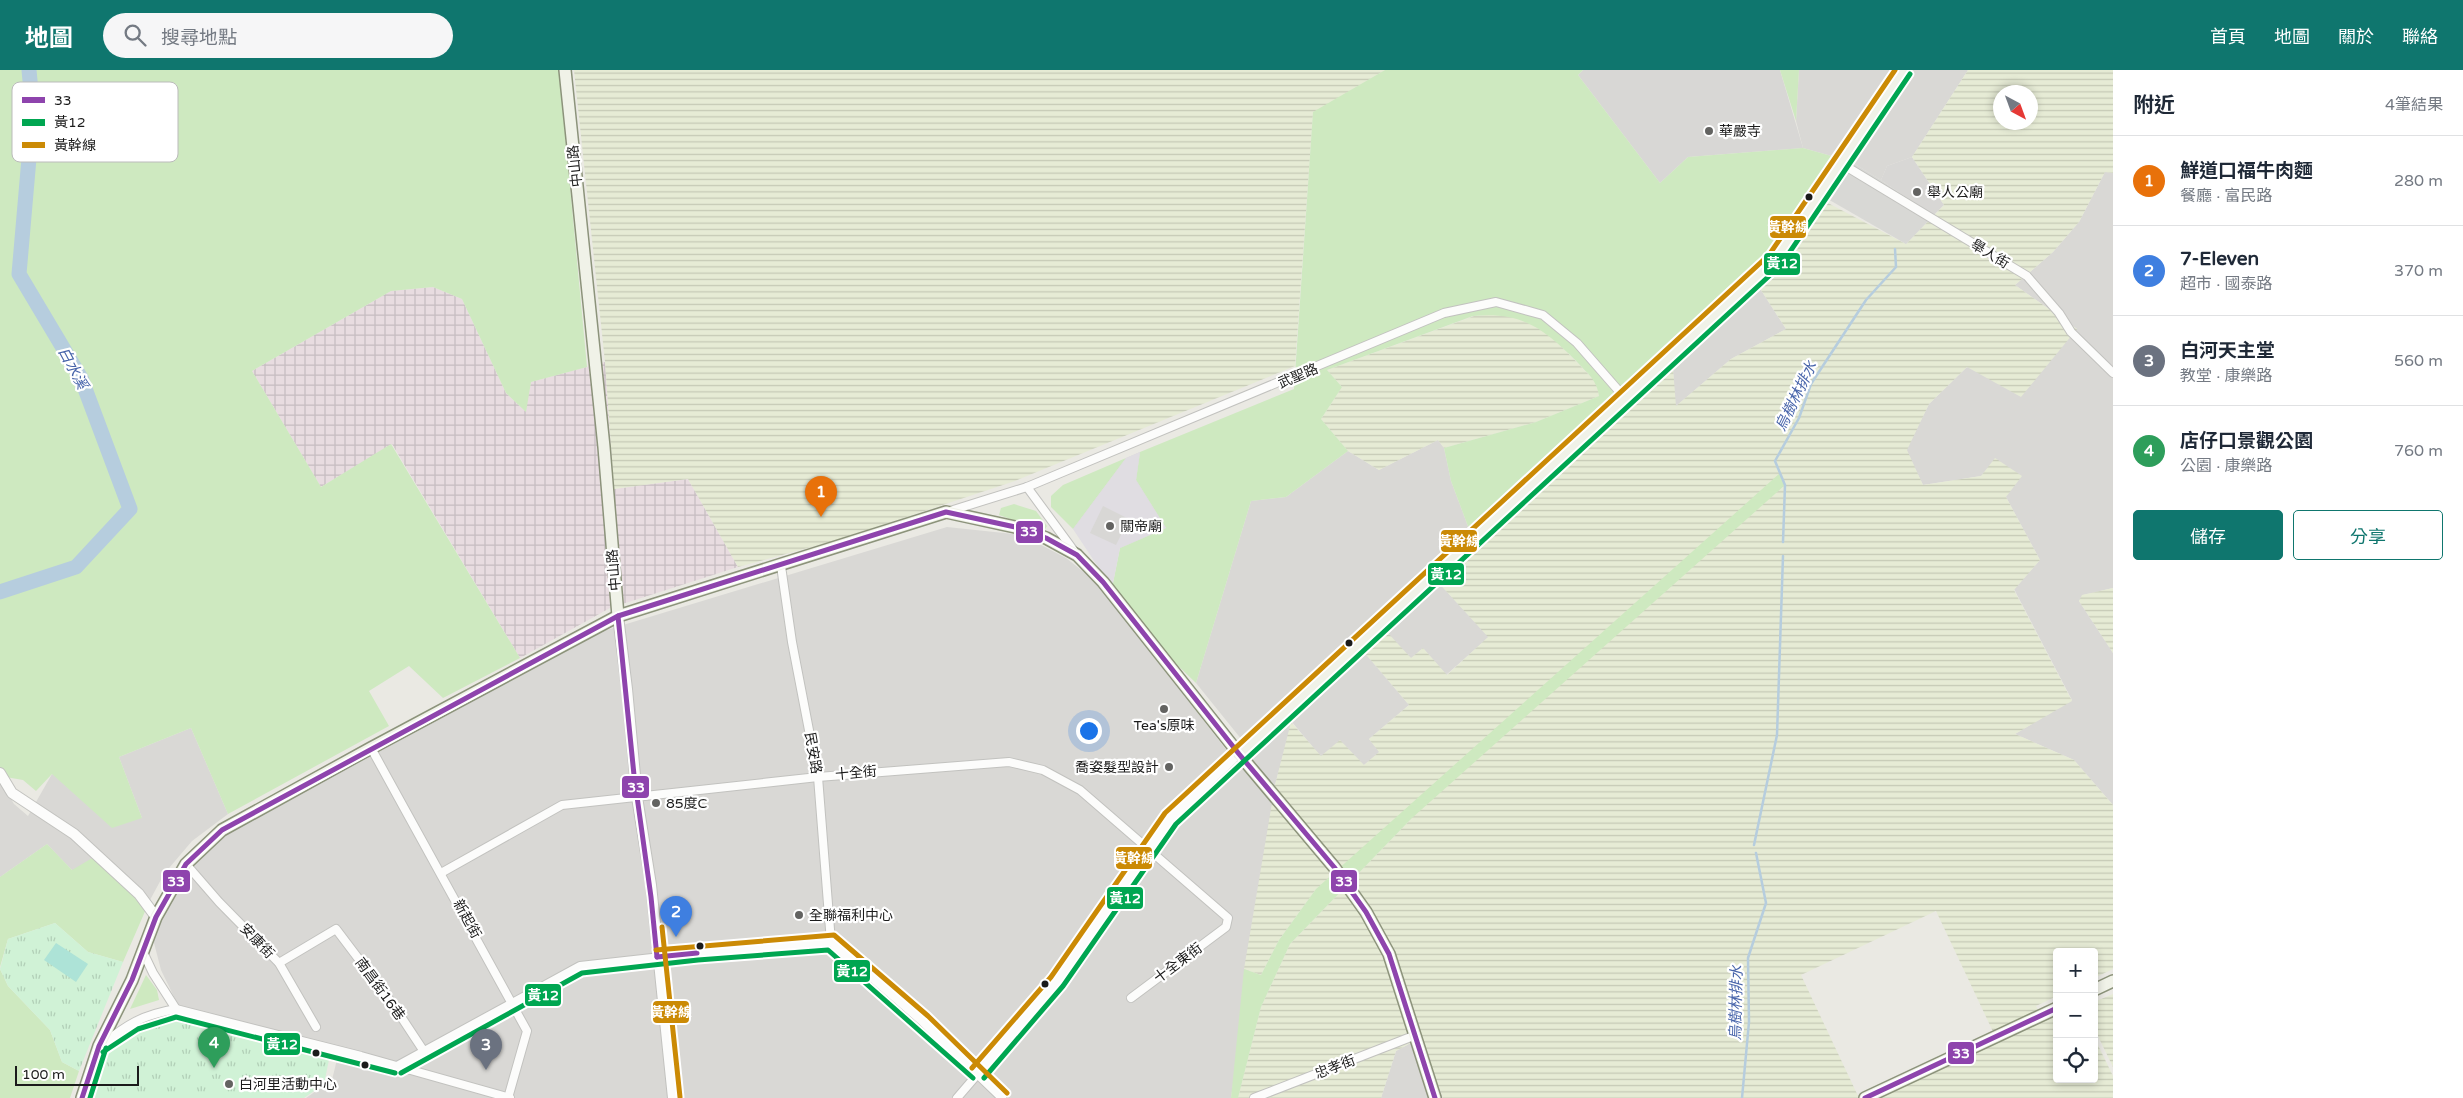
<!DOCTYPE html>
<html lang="zh-TW">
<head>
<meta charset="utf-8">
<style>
  body { margin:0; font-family:"Varela Round","Noto Sans TC",sans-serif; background:#f6f6f7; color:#1f2937 }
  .controls { position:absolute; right:15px; bottom:15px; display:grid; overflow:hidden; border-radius:5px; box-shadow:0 2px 8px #0003 }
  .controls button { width:45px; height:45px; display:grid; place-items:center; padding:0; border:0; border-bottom:1px solid #e0e1e3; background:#fff; color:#1f2937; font:25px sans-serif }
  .compass { position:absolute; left:1993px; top:15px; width:45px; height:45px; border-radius:50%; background:#fff; box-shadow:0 2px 8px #0003; rotate:139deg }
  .scale { position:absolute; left:15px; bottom:12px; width:124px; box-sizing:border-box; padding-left:5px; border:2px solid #1b1b1b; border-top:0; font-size:14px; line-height:18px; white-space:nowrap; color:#1b1b1b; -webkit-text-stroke:4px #fff; paint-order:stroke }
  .you { position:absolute; left:1088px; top:660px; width:18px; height:18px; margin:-12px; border:4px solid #fff; border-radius:50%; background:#1a73e8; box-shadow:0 0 0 8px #1a73e833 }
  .badge { display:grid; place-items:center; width:32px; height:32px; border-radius:50%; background:#0f766e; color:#fff; font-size:16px; font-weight:700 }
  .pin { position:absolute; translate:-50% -41px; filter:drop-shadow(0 1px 2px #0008) }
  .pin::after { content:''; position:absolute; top:26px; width:18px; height:15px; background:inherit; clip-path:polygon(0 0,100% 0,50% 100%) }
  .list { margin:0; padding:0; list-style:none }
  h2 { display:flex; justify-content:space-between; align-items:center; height:65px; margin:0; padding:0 20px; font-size:21px }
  h2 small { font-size:16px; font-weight:400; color:#747a83 }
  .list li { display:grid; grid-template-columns:32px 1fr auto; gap:15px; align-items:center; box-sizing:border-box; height:90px; padding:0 20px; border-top:1px solid #e0e1e3 }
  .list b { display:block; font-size:19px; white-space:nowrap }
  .list p { margin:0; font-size:16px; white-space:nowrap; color:#747a83 }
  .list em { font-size:16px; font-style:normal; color:#747a83 }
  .actions { display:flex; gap:10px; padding:15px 20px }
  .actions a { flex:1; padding:11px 0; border:1px solid #0f766e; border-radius:5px; text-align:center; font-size:18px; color:#0f766e }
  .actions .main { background:#0f766e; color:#fff }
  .icon { flex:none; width:28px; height:28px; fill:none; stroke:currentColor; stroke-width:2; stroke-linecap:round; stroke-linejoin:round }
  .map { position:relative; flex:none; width:2113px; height:1028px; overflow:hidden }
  header { display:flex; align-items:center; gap:30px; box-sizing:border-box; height:70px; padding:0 25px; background:#0f766e; color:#fff }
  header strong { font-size:24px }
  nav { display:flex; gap:28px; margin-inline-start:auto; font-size:18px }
  .search { width:350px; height:45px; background:#f6f6f7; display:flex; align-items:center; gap:12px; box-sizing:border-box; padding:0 18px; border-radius:28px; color:#747a83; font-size:19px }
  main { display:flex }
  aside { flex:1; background:#fff }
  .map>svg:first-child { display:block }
  .residential { fill:#d9d8d5 }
  .industrial { fill:url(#industrial-grid) }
  .religious { fill:#d8d7d5 }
  .farmland { fill:url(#farmland-rules); fill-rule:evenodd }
  .grass { fill:#cee9c0 }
  .park { fill:url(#park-tufts) }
  .pitch { fill:#ade3d7 }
  .parking { fill:#d8d8d5 }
  .plaza { fill:#e0dde2; fill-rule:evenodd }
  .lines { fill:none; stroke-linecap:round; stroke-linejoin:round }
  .stream { stroke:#b6cdde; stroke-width:2.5 }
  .river { stroke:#b6cdde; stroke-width:15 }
  .minor-casing { stroke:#c2c2bf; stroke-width:10 }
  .tertiary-casing { stroke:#c2c2bf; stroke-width:12 }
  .secondary-casing { stroke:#8c937b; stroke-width:14 }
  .minor { stroke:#fcfcfb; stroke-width:8 }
  .tertiary { stroke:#fcfcfb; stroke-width:10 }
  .secondary { stroke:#f0f2e8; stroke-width:11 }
  .bus-1-casing { stroke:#fff; stroke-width:9 }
  .bus-2-casing { stroke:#fff; stroke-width:9 }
  .bus-3-casing { stroke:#fff; stroke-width:9 }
  .bus-1 { stroke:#8e44ad; stroke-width:5 }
  .bus-2 { stroke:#00a651; stroke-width:5 }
  .bus-3 { stroke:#cb8a05; stroke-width:5 }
  .poi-dot { fill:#636361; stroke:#fff; stroke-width:2 }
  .bus-dot { fill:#1b1b1b; stroke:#fff; stroke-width:2 }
  .labels { text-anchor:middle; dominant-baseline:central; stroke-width:4.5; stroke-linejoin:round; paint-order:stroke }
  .poi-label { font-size:14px; fill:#1b1b1b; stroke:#fff; text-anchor:start }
  .street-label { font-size:14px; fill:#1b1b1b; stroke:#fff }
  .water-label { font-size:15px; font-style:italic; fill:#4764aa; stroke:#fff }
  .key { fill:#fff; stroke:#bbb; stroke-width:1 }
  .key-label { font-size:14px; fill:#1b1b1b }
  .line-badge { stroke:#fff; stroke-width:2 }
  .badge-label { font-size:14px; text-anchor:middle; font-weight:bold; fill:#fff }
</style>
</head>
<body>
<header>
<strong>地圖</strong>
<div class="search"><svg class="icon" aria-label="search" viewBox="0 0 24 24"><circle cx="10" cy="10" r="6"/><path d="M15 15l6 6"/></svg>搜尋地點</div>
<nav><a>首頁</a><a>地圖</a><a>關於</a><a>聯絡</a></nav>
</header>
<main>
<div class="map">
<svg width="2113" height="1028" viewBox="0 0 2113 1028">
  <defs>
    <pattern id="industrial-grid" width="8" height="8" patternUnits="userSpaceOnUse" patternTransform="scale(1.25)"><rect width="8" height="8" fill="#e8dce0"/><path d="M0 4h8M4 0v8" fill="none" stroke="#c6bcc0"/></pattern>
    <pattern id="farmland-rules" width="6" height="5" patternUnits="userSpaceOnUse" patternTransform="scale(1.25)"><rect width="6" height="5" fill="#e6ebd5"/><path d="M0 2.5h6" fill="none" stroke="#c5c9b6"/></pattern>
    <pattern id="park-tufts" width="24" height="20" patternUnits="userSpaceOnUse" patternTransform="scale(1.25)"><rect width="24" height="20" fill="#d0f2d6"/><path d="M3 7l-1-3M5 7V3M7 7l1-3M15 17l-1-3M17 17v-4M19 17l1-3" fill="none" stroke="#b2cfb7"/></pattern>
  </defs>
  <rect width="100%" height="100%" fill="#eae9e3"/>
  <g class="residential">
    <path d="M1799,0H1892L1835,87L1803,78L1796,51Z"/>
    <path d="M1912,0H1968L1912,87L1887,96L1881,110L1850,91Z"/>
    <path d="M2105,102L2113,103V518L2083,525L2079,531L2113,583V735L2074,690L2015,664L2072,630L2014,519L2040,490L2006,427L1981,406L1923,415L1906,380L1929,334L1967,297L2077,259L2015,215L2053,182L2079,152Z"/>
    <path d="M1759,217L1786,259L1731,289L1675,337L1673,298L1680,285Z"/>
    <path d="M1438,370L1444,378L1451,411L1469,459L1242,670L1196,613L1251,431L1286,427L1348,381L1379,400Z"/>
    <path d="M947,457L1022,465L1066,488L1094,510L1228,682L1249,688L1290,645L1436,510L1489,567L1446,605L1423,578L1412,588L1364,582L1409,635L1369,669L1380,682L1364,695L1321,687L1292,652L1275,715L1231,1028H306L332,1010L339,981L178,935L161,900L153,869L164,843L192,794L223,765L600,562Z"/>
    <path d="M191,658L228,744L192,771L164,804L150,830L132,813L72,800L47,774L0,807V715L2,714L14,734L28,746L52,704L142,748L119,687Z"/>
    <path d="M1420,968L1443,1028H1381L1396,981Z"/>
  </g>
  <path class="industrial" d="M433,217L462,229L506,323L525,341L531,312L605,292L614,419L688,409L738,497L610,538L520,588L392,374L321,417L252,301L391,221Z"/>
  <g class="religious">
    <path d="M1583,0H1780L1803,78L1688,87L1660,113L1578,5Z"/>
    <path d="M1912,87L1944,135L1933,146L1881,110L1887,96Z"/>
    <path d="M1140,382L1136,410L1166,458L1120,478L1073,459L1126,388Z"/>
  </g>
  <g class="farmland">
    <path d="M574,0H1385L1313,43L1295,296L1015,411L837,470L738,497L688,409L614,419L605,292Z"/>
    <path d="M1968,0H2113V103L2105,102L2079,152L2053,182L2015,215L2077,259L2021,327L1967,297L1929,334L1907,380L1923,415L1981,406L1995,388L2022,406L2006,427L2040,490L2014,520L2072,631L2015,664L2074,690L2113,735V899L2094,908V882H2057V926L2036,936L2041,946L2057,939V1009H2094V967L2113,1006V1028H1866L1996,968L1936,841L1801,905L1859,1028H1443L1420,968L1396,981L1381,1028H1238L1261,937L1290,874L1412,748L1316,819L1279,870L1261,905L1244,899L1275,715L1291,652L1321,686L1340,670L1364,695L1379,682L1369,669L1409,635L1364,582L1387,562L1411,588L1423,578L1447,605L1488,567L1436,510L1474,482L1680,285L1673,298L1676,336L1731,289L1786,259L1759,217L1826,132L1906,174L1944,135L1912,87ZM2000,22H2030V52H2000Z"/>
    <path d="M1495,244L1517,248L1537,256L1555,270L1598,314L1599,326L1536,352L1444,378L1438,370L1379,400L1348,381L1321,349L1342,317L1327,300L1474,246Z"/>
    <path d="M2113,518V583L2079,531L2082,525Z"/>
    <path d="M2113,924V997L2094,958V932Z"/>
  </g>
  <g class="grass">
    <path d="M0,0H559L587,297L531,312L526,342L506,323L462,229L433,217L391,221L252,301L321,417L391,374L520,588L443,628L409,596L369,621L389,656L228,744L191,658L119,687L142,748L112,758L52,704L36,721L23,710L0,706Z"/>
    <path d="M1385,0H1583L1578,5L1660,113L1688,87L1803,78L1835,87L1774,174L1758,192L1469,459L1451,411L1444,378L1536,352L1599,326C1597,310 1588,304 1577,292C1544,259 1522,241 1473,246L1327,300L1342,317L1321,349L1348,381L1286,427L1251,431L1196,613L1141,560L1112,518L1120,478L1166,458L1136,410L1140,382L1294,319L1313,42Z"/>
    <path d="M1780,0H1799L1796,51Z"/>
    <path d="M1126,388L1073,459L1051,437V426L1063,415Z"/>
    <path d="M1780,403L1785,415L1412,748L1290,874L1261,937L1238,1028H1231L1244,899L1261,905L1279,870L1316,819Z"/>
    <path d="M1014,434L1036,441L1047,456L1044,461L999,445L1001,438Z"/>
    <path d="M47,774L72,800L99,784L150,830L123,892L88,882L55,853L8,869L0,897V807Z"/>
    <path d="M0,899L8,916L50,960L62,992L79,1001L70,1028H0Z"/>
    <path d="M146,905L157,920L159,930L130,939Z"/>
  </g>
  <g class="park">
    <path d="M55,853L88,882L123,892L79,1001L62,992L50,960L8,916L0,899L8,869Z"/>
    <path d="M176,947L263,970L330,985L324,1014L304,1028H92L105,987L135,961Z"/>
  </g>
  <path class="pitch" d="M56,873L88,894L76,912L44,890Z"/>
  <path class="parking" d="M1850,91L1881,110L1933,146L1906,174L1826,128Z"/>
  <path class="plaza" d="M1140,382L1136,410L1166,458L1120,478L1112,518L1073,459L1126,388ZM1103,436L1129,449L1116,475L1090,463Z"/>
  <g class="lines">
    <g class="stream">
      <path d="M1783,472L1785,415L1775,391L1799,348L1811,314L1866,230L1896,197L1895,179"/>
      <path d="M1754,775L1777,665L1783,486"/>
      <path d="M1742,1028L1749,952L1748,888L1766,833L1756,783"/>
    </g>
    <path class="river" d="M0,522L76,497L130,439L81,308L19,204L33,42L29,0"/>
    <defs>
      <g id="minor">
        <path d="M1842,94L2027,206L2059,243L2071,262L2113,303"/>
        <path d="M1027,417L1074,481"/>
        <path d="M950,441L1027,417L1444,243L1496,232L1543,245L1577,273L1625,328"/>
        <path d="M781,496L792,572L818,707L831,872"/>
        <path d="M371,678L527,961L508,1028"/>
        <path d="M186,794L219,832L279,893L316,957"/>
        <path d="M441,803L562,735L818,707L1009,692L1043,700L1080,720L1228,848L1226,857L1131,928"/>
        <path d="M143,882L153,903L176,939"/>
        <path d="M279,893L336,859L392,933L423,980"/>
        <path d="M101,975C128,954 142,945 176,939L361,986L510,1028"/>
        <path d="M397,996L580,896L697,883L831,872L923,952L1002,1028"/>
        <path d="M957,1028L1057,912L1170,749L1239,684"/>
        <path d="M1254,1028L1416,965"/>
      </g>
      <g id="tertiary">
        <path d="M618,546L627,619L637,727L651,815L673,1028"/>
        <path d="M0,703L12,723L74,764L139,824L156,847"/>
      </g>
      <g id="secondary">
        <path d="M565,0L604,377L618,546"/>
        <path d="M1239,684L1775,190L1904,0"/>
        <path d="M2094,920L2113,911"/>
        <path d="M82,1028L99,976L132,910L156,847L186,794L222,760L371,678L618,546L946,442L1020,458L1046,468L1077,485L1103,512L1239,684L1334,797L1366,842L1389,884L1435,1028"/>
        <path d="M1865,1028L2057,938"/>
      </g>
    </defs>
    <use href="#minor" class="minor-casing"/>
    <use href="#tertiary" class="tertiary-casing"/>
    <use href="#secondary" class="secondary-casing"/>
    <use href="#minor" class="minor"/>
    <use href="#tertiary" class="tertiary"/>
    <use href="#secondary" class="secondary"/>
    <defs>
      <g id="bus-1">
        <path d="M618,546L634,705L651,827L657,887"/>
        <path d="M657,887L697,883"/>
        <path d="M82,1028L99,976L132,910L156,847L186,794L222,760L618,546L946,442L1020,458L1046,468L1077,485L1103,512L1239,684L1334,797L1366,842L1389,884L1435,1028"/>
        <path d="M1865,1028L2057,938"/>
      </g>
      <g id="bus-2">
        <path d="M103,982L138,959L176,947L395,1003"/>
        <path d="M401,1003L582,903L698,890L828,880L973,1008"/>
        <path d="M984,1008L1063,916L1176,754L1781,195L1910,4"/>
        <path d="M90,1028L106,978"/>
      </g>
      <g id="bus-3">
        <path d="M662,857L680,1027"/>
        <path d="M656,880L834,865L928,946L1007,1023"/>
        <path d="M972,998L1051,907L1165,743L1769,185L1895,0"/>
      </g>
    </defs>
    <use href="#bus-1" class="bus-1-casing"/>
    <use href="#bus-2" class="bus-2-casing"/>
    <use href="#bus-3" class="bus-3-casing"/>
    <use href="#bus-1" class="bus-1"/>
    <use href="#bus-2" class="bus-2"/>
    <use href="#bus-3" class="bus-3"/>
  </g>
  <g class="poi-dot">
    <circle cx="1709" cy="61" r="5"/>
    <circle cx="1917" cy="122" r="5"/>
    <circle cx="1110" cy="456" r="5"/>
    <circle cx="1164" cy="639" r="5"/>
    <circle cx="1169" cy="697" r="5"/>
    <circle cx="656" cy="733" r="5"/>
    <circle cx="799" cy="845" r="5"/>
    <circle cx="229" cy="1014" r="5"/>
  </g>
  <g class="bus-dot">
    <circle cx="1809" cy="127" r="4.5"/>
    <circle cx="1349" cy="573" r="4.5"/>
    <circle cx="700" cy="876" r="4.5"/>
    <circle cx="1045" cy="914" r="4.5"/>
    <circle cx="316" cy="983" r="4.5"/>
    <circle cx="365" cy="995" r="4.5"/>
  </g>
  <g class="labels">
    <g class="poi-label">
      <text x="1719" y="61">華嚴寺</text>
      <text x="1927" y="122">舉人公廟</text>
      <text x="1120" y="456">關帝廟</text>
      <text x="1164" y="655" text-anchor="middle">Tea's原味</text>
      <text x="1159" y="697" text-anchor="end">喬姿髮型設計</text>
      <text x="666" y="733">85度C</text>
      <text x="809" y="845">全聯福利中心</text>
      <text x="239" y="1014">白河里活動中心</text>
    </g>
    <g class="street-label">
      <text transform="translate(575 96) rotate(-96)">中山路</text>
      <text transform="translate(1990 184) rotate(31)">舉人街</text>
      <text transform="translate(1298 306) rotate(-23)">武聖路</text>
      <text transform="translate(614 500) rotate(-95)">中山路</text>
      <text transform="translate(813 683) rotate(80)">民安路</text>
      <text transform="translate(856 703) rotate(-5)">十全街</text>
      <text transform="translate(467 849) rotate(61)">新起街</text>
      <text transform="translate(257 871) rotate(46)">安康街</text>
      <text transform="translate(1178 893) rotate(-37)">十全東街</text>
      <text transform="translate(380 919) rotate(54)">南昌街16巷</text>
      <text transform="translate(1335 997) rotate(-21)">忠孝街</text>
    </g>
    <g class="water-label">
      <text transform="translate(73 298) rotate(62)">白水溪</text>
      <text transform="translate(1796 326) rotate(-64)">烏樹林排水</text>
      <text transform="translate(1736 933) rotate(-89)">烏樹林排水</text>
    </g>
  </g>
  <rect x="12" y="12" width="166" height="80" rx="8" class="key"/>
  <rect x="22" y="27" width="23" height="6" fill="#8e44ad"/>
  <rect x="22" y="49" width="23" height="7" fill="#00a651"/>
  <rect x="22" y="72" width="23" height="6" fill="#cb8a05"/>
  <g class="key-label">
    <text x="54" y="35">33</text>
    <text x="54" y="57">黃12</text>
    <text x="54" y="80">黃幹線</text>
  </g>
  <g class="line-badge">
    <rect x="1769" y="145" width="38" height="24" rx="5" fill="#cb8a05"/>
    <rect x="1763" y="182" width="38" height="24" rx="5" fill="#00a651"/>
    <rect x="1015" y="450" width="29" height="24" rx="5" fill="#8e44ad"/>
    <rect x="1440" y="459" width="38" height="24" rx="5" fill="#cb8a05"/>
    <rect x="1427" y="492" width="38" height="24" rx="5" fill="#00a651"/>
    <rect x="621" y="705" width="29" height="24" rx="5" fill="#8e44ad"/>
    <rect x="1115" y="776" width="38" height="24" rx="5" fill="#cb8a05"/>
    <rect x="1330" y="799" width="28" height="24" rx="5" fill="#8e44ad"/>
    <rect x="162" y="799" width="29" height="24" rx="5" fill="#8e44ad"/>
    <rect x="1106" y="816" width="38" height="24" rx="5" fill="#00a651"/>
    <rect x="833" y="889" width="38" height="24" rx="5" fill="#00a651"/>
    <rect x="524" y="913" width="38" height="24" rx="5" fill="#00a651"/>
    <rect x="652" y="930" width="38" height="24" rx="5" fill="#cb8a05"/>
    <rect x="263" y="962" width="38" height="24" rx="5" fill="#00a651"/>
    <rect x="1947" y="971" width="28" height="24" rx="5" fill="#8e44ad"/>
  </g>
  <g class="badge-label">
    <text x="1788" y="162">黃幹線</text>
    <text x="1782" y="198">黃12</text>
    <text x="1029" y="466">33</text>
    <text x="1459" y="476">黃幹線</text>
    <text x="1446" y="509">黃12</text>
    <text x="636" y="722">33</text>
    <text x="1134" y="793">黃幹線</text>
    <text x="1344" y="816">33</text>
    <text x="176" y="816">33</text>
    <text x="1125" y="833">黃12</text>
    <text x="852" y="906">黃12</text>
    <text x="543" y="930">黃12</text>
    <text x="671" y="947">黃幹線</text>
    <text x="282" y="979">黃12</text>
    <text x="1961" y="988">33</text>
  </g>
</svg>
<div class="controls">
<button>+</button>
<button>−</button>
<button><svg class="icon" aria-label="locate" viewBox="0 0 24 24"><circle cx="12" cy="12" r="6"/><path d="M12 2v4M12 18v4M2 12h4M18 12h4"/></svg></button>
</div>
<svg class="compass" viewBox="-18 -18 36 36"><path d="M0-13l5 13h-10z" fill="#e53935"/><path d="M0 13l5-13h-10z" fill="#747a83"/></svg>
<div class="scale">100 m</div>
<div class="you"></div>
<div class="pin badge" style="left:821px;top:447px;background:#e8710a">1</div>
<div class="pin badge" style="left:676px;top:867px;background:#3f7fe0">2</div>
<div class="pin badge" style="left:486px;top:1000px;background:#6b7280">3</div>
<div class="pin badge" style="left:214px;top:998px;background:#2e9e5b">4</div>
</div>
<aside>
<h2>附近<small>4筆結果</small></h2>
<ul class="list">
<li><span class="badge" style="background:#e8710a">1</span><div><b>鮮道口福牛肉麵</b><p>餐廳 · 富民路</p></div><em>280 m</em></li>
<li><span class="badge" style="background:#3f7fe0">2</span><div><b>7-Eleven</b><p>超市 · 國泰路</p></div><em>370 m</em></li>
<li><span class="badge" style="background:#6b7280">3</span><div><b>白河天主堂</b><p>教堂 · 康樂路</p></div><em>560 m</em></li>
<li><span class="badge" style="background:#2e9e5b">4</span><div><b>店仔口景觀公園</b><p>公園 · 康樂路</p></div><em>760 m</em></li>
</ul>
<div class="actions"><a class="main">儲存</a><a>分享</a></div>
</aside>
</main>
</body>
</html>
